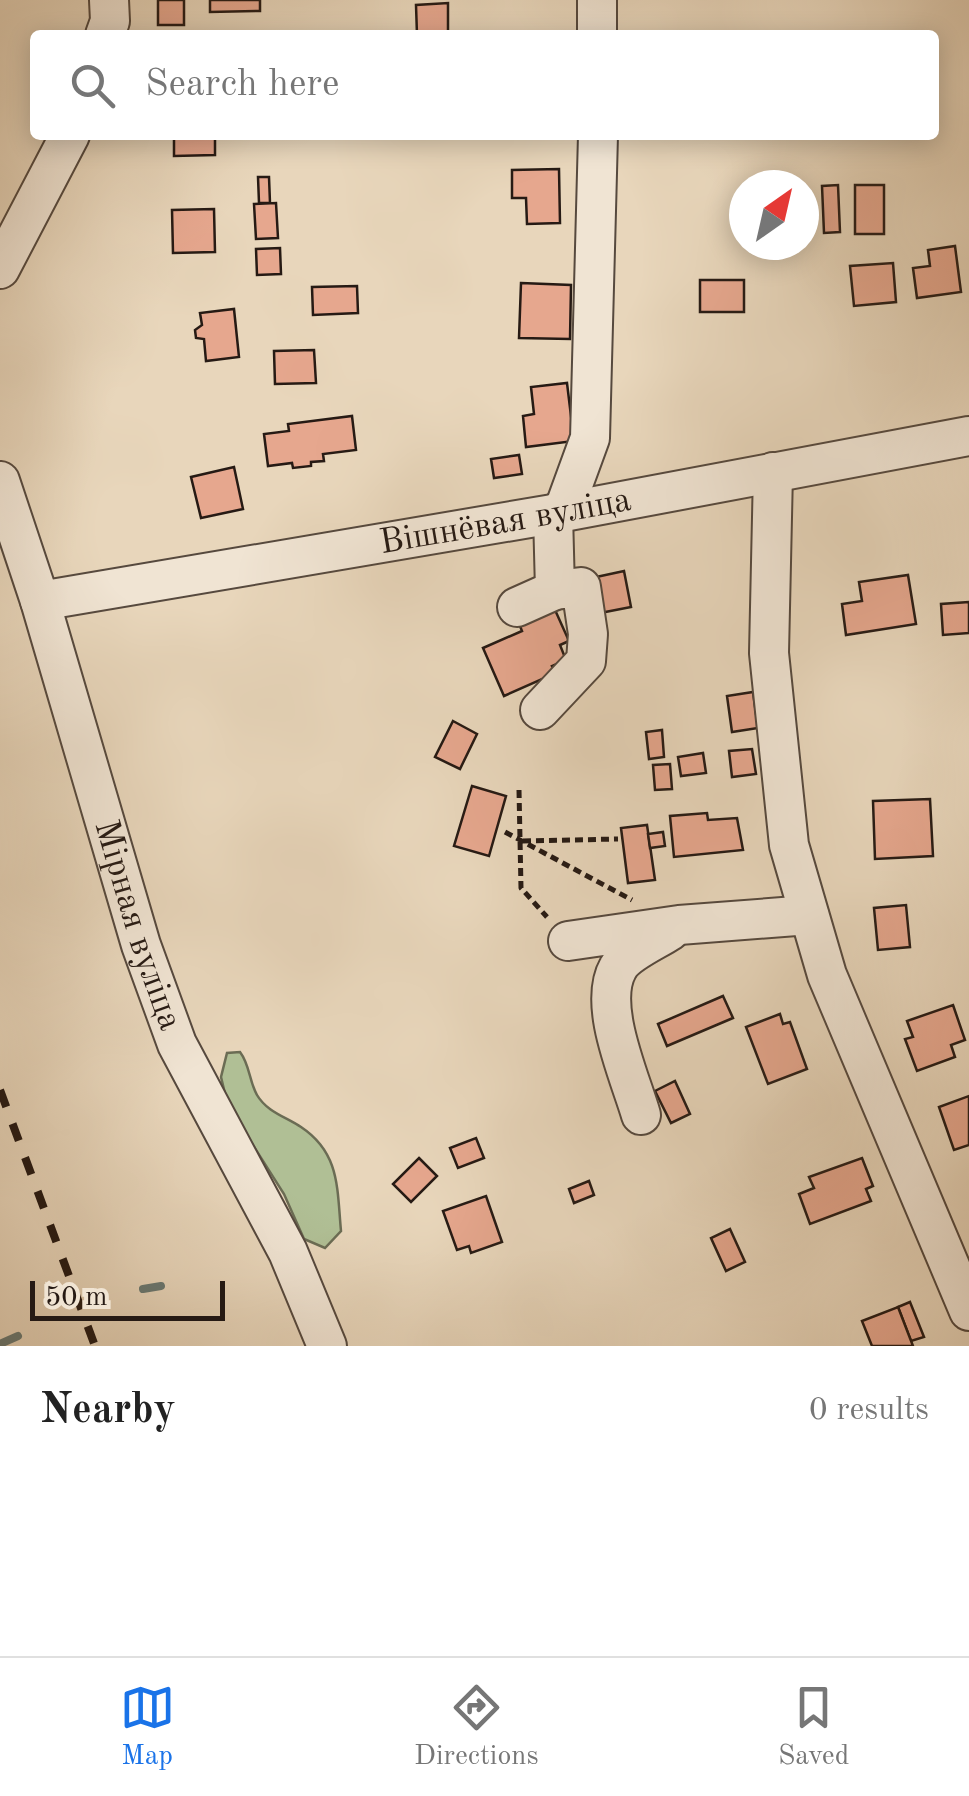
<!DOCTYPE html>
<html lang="en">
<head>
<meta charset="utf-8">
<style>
  body { margin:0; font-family:"Old Standard TT",serif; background:#f6f6f6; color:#222 }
  .compass { position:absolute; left:729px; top:170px; width:90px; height:90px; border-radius:50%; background:#fff; box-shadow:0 5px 25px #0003; rotate:34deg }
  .scale { position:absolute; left:30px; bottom:25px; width:195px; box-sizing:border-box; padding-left:10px; border:5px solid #261a14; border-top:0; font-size:28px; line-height:35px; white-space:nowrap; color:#261a14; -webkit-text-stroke:8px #f0e4d3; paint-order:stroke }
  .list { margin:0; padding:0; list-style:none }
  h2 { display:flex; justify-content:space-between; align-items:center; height:130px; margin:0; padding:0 40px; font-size:42px }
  h2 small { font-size:32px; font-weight:400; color:#767676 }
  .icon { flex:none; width:55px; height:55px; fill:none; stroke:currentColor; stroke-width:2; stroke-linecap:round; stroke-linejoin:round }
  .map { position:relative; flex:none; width:969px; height:1346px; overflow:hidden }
  .search { position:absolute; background:#fff; box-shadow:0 5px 25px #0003; left:30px; right:30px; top:30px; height:110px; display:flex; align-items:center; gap:25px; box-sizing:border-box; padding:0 35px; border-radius:10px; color:#767676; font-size:38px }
  .sheet { height:310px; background:#fff }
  nav { display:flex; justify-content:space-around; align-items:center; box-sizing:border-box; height:140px; border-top:2px solid #e0e0e0; background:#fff; font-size:28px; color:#767676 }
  nav a { display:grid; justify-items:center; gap:5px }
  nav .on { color:#1a73e8 }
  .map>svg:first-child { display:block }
  .green { fill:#b0bf95; stroke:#6b6c54; stroke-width:2.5 }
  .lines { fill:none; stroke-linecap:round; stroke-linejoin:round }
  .stream { stroke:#6a7973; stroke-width:8 }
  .building { fill:#e6a78e; stroke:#261a14; stroke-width:2.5 }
  .minor-casing { stroke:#56493e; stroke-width:42 }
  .path { stroke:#261a14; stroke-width:5; stroke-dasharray:8 5; stroke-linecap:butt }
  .minor { stroke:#f0e4d3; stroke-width:38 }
  .rail { stroke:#261a14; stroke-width:8; stroke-dasharray:18 18; stroke-linecap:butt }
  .labels { text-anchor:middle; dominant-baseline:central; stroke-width:10; stroke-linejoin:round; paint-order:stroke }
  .street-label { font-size:35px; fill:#261a14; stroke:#f0e4d3 }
</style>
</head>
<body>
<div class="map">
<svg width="969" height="1346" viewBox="0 0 969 1346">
  <rect width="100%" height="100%" fill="#e8d6bb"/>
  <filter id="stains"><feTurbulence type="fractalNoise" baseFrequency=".002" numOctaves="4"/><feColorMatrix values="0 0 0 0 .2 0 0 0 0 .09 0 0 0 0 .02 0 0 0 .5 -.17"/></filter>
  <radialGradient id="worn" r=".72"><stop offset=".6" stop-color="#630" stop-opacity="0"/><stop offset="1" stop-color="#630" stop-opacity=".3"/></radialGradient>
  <path class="green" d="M240,1052C250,1065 249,1081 257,1095C267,1112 286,1117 301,1127C340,1153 337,1188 341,1231L325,1248L304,1239L284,1194L228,1106L221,1077L227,1053Z"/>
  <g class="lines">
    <g class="stream">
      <path d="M143,1289L161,1286"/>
      <path d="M0,1344L18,1336"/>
    </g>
  </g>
  <g class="building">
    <rect x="158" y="0" width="26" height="25"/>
    <path d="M210,0H260V11L210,12Z"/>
    <path d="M448,3V35H417L416,5Z"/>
    <path d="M174,135H215V155L174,156Z"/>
    <path d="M559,169L560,223L527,224L526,198H512V170Z"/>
    <path d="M258,177H269L270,203H259Z"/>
    <path d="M838,185L840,232L824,233L822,186Z"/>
    <rect x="855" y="185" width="29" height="49"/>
    <path d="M276,203L278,238L256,239L254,204Z"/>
    <path d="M214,209L215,252L173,253L172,210Z"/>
    <path d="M955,246L961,292L917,298L913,268L930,266L928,250Z"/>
    <path d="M280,248L281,274L257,275L256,249Z"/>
    <path d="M893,263L896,302L854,306L850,266Z"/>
    <rect x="700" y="280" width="44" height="32"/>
    <path d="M521,283L571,285L570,339L519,338Z"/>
    <path d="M357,286L358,313L313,315L312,287Z"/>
    <path d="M234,309L239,357L206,361L204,339L196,338L195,330L202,325L200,313Z"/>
    <path d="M314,350L316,383L275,384L274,351Z"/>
    <path d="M567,383L574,441L526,447L523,416L534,414L531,387Z"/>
    <path d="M352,416L356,450L323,454L324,461L311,462V466L293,468L292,463L268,466L264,434L289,431L288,424Z"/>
    <path d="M519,455L522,474L494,478L491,459Z"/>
    <path d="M234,467L243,509L201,518L191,477Z"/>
    <path d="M624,571L631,607L595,614L587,579Z"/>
    <path d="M908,575L916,624L846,635L842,604L862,601L859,582Z"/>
    <path d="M551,601L569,641L560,645L566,660L552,666L556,673L504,696L483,648L522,631L516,616Z"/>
    <path d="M969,602V633L943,635L941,604Z"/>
    <path d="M753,692L758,728L732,732L727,696Z"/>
    <path d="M453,721L477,734L460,769L435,757Z"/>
    <path d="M662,730L664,757L649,759L646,732Z"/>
    <path d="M752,749L756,774L732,777L729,751Z"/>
    <path d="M703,753L706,773L681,776L678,757Z"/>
    <path d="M670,764L672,789L655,790L653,765Z"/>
    <path d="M472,786L506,796L489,856L454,846Z"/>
    <path d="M930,799L933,856L875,859L873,801Z"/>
    <path d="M707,813L708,820L737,818L743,850L674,857L670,816Z"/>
    <path d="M647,825L655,880L628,883L621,828Z"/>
    <path d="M663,832L665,846L650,848L648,834Z"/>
    <path d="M906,905L910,947L878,950L874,908Z"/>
    <path d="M723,996L733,1018L667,1046L658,1024Z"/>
    <path d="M953,1005L965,1040L951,1045L955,1057L917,1071L905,1039L913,1037L907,1021Z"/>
    <path d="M780,1014L783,1024L790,1022L807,1069L768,1084L746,1027Z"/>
    <path d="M675,1081L690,1114L671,1123L655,1091Z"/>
    <path d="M969,1096V1145L954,1150L939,1107Z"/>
    <path d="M476,1138L484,1158L458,1168L450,1148Z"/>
    <path d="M419,1158L437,1176L411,1202L393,1184Z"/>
    <path d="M862,1158L873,1186L866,1189L871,1201L810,1224L799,1194L814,1188L809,1177Z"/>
    <path d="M589,1181L594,1195L574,1203L569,1189Z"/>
    <path d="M486,1196L502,1242L471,1253L469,1246L457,1250L443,1211Z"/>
    <path d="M730,1229L745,1262L726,1271L711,1238Z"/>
    <path d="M910,1302L924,1337L911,1341L898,1307Z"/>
    <path d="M898,1307L913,1346H872L862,1321Z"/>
  </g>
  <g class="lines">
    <defs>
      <g id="minor">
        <path d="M597,0V35"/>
        <path d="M105,35L110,21L109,0"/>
        <path d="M0,269L70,135"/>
        <path d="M773,472L769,653L789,845L827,975L969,1311"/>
        <path id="s1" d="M0,481L40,601L141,945L177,1044L288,1252L327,1346"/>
        <path d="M563,512L590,438L598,135"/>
        <path id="s2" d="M40,601L553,514L969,436"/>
        <path d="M517,607L555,590L553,514"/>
        <path d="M540,710L586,661L588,634L581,587L555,590"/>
        <path d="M568,941L679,925L809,915"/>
        <path d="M641,1115C630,1077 597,1005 618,968C626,953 655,941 670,931"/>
      </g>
    </defs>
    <use href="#minor" class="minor-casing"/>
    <g class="path">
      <path d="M519,790L521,888L547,917"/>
      <path d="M505,832L632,900"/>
      <path d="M523,841L618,839"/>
    </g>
    <use href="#minor" class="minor"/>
    <path class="rail" d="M0,1090L95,1346"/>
  </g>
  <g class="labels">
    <g class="street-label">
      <text stroke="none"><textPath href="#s2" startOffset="472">Вішнёвая вуліца</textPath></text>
      <text stroke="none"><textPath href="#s1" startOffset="465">Мірная вуліца</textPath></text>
    </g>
  </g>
  <rect width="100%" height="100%" filter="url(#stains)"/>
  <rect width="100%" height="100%" fill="url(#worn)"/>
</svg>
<svg class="compass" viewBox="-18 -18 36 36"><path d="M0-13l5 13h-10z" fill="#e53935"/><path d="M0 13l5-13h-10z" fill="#767676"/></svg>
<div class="scale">50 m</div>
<div class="search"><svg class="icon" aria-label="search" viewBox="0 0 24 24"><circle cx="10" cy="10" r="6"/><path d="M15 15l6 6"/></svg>Search here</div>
</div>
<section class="sheet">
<h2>Nearby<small>0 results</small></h2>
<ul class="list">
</ul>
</section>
<nav>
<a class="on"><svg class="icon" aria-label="map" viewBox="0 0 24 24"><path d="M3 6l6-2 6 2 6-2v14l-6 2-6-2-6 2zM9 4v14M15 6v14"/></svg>Map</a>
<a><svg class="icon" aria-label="directions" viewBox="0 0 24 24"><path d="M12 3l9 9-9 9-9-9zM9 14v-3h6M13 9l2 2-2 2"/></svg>Directions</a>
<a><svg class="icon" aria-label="saved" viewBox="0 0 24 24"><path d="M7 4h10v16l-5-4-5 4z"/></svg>Saved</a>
</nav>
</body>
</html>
